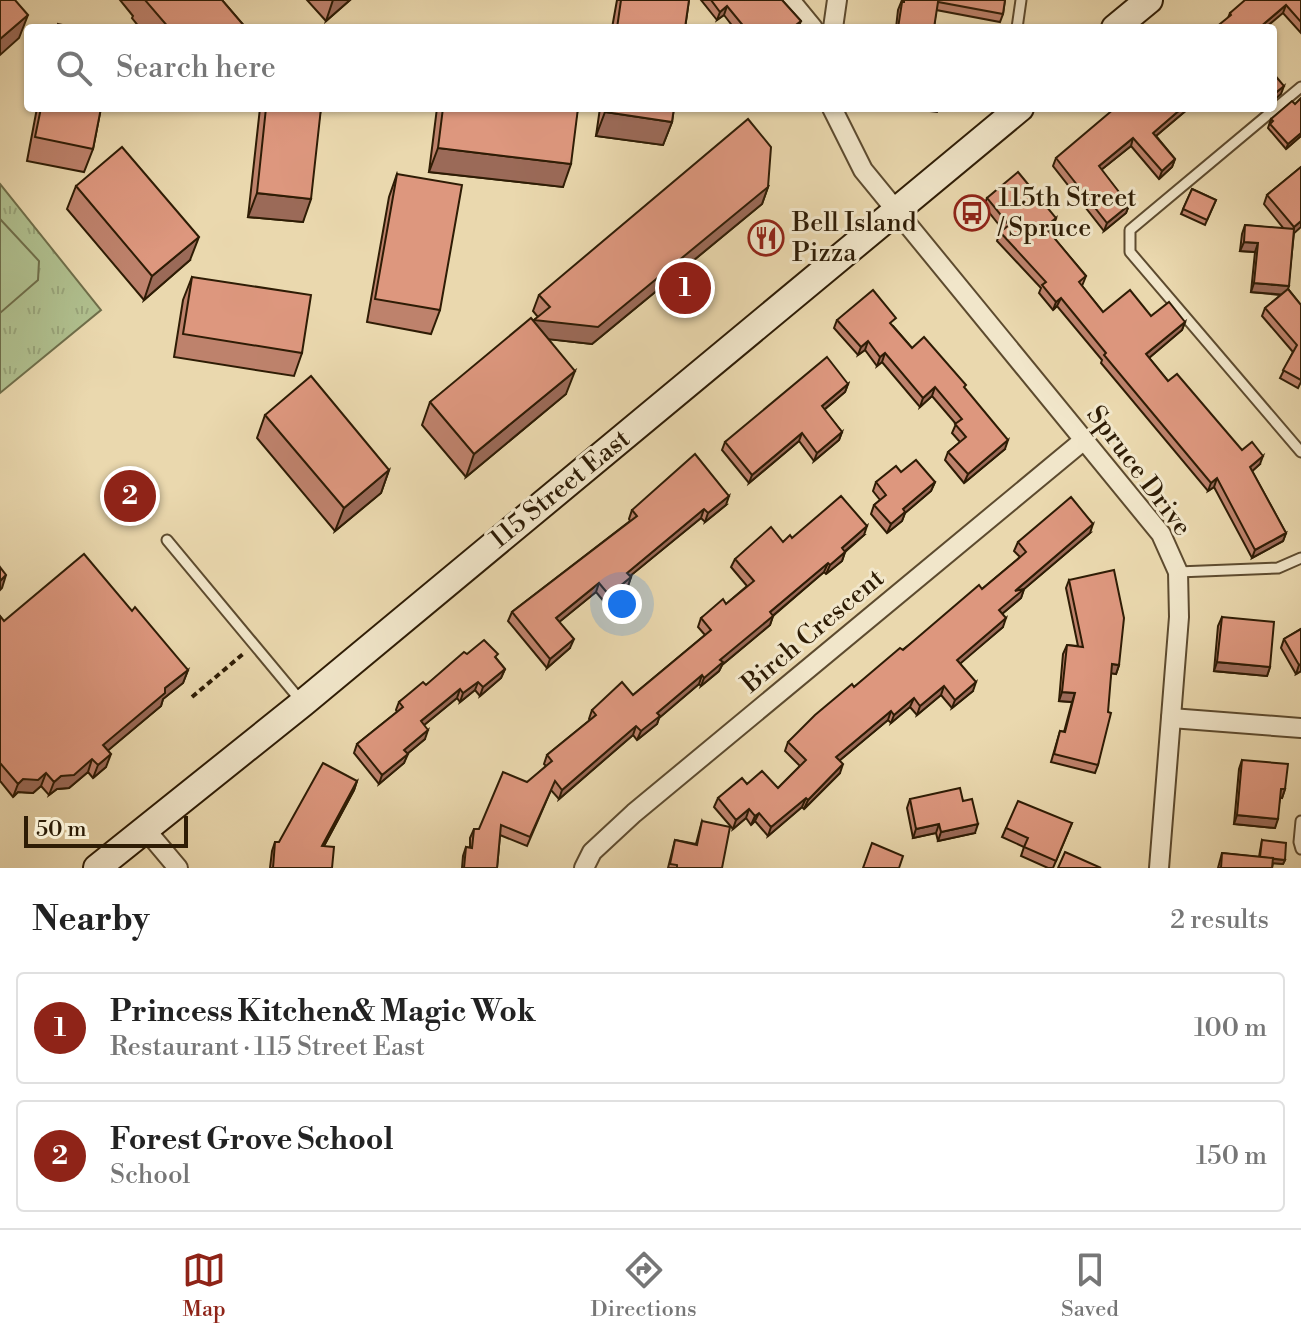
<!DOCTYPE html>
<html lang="en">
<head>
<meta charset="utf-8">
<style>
  body { margin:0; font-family:"Libre Bodoni",serif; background:#f6f6f6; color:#222 }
  .scale { position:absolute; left:24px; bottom:20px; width:164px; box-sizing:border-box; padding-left:8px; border:4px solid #2e1c05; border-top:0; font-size:22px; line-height:28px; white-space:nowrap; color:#2e1c05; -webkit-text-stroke:6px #f1e6ca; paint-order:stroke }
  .you { position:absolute; left:622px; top:604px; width:28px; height:28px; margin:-20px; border:6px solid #fff; border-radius:50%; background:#1a73e8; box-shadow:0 0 0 12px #1a73e833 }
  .badge { display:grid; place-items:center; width:52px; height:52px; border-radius:50%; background:#8f2418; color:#fff; font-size:26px; font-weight:700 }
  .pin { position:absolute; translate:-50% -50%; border:4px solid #fff; box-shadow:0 2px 8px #0006 }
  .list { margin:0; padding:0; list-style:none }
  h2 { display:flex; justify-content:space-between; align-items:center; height:104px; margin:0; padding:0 32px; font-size:34px }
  h2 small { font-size:26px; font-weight:400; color:#767676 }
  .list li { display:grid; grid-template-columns:52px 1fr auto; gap:24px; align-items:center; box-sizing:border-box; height:112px; margin:0 16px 16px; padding:0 16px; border:2px solid #e0e0e0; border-radius:8px }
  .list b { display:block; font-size:30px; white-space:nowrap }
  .list p { margin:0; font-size:26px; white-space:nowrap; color:#767676 }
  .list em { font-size:26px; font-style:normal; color:#767676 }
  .icon { flex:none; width:44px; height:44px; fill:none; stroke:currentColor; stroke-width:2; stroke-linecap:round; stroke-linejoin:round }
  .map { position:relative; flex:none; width:1301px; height:868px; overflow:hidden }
  .search { position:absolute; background:#fff; box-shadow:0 2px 6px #0004; left:24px; right:24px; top:24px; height:88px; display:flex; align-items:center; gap:20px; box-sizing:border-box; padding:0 28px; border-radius:8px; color:#767676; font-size:30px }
  .sheet { height:360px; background:#fff }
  nav { display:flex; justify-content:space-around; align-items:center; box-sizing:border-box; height:112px; border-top:2px solid #e0e0e0; background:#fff; font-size:22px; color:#767676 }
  nav a { display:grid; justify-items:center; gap:4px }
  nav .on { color:#8f2418 }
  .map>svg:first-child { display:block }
  .park { fill:url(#park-tufts); stroke:#6f6e4a; stroke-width:2 }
  .pitch { fill:#b0c08f; stroke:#6f6e4a; stroke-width:2 }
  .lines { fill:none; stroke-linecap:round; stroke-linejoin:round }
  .lane-casing { stroke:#5d4b2f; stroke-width:13 }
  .street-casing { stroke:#5d4b2f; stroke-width:22 }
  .secondary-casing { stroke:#2e1c05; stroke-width:30 }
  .path { stroke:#2e1c05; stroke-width:4; stroke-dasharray:6 4; stroke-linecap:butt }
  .lane { stroke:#f1e6ca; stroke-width:9 }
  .street { stroke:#f1e6ca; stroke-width:18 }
  .secondary { stroke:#f1e6ca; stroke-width:26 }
  .wall { fill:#be826c; stroke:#2e1c05; stroke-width:2 }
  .shaded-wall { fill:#9b6a58; stroke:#2e1c05; stroke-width:2 }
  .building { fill:#dd977e; stroke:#2e1c05; stroke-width:2 }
  .labels { text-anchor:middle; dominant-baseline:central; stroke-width:6; stroke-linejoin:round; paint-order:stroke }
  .poi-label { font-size:26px; fill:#2e1c05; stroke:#f1e6ca; text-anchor:start }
  .street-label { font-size:26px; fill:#2e1c05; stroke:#f1e6ca }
</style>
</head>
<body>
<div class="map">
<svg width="1301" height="868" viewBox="0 0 1301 868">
  <defs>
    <pattern id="park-tufts" width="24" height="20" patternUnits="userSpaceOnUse" patternTransform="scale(2)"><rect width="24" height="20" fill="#b0c08f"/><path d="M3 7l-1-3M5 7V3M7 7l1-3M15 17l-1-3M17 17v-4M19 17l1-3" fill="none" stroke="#98a47a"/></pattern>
  </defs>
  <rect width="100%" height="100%" fill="#ead8ae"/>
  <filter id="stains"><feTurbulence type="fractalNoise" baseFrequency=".0025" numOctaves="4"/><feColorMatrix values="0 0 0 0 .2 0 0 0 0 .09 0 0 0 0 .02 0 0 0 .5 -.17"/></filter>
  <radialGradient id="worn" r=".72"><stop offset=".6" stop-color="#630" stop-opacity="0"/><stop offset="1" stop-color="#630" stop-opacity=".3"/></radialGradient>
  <path class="park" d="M0,184L101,310L0,393Z"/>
  <path class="pitch" d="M0,219L39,261L38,280L0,313Z"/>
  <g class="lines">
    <defs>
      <g id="lane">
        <path d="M1017,28L1021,0"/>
        <path d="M1301,87L1130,230V252L1301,452"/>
        <path d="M167,540L301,701"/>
        <path d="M1178,572L1278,568L1301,558"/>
        <path d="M1301,821L1299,842L1301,849"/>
      </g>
      <g id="street">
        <path d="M790,0L813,28"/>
        <path d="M833,28L837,0"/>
        <path d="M832,108L863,170L1161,534L1178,572L1179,617L1159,868"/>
        <path d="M1171,718L1301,728"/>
        <path d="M146,830L178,868"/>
        <path d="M584,868L592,852L634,813L1084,440"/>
      </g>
      <g id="secondary">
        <path d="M1115,28L1149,0"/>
        <path d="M97,868L303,703L1020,108"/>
      </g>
    </defs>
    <use href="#lane" class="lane-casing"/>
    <use href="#street" class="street-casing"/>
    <use href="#secondary" class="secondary-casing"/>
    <path class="path" d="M192,697L243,654"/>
    <use href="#lane" class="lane"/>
    <use href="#street" class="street"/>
    <use href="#secondary" class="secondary"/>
  </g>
  <g class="wall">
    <path d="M120,0H222L246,28H140L132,18L133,16Z"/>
    <path d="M307,0H350L326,21Z"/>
    <path d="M617,0H689L685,28H612Z"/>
    <path d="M701,0H782L801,21L798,28H734L724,15L717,20Z"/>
    <path d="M902,0H1005L1003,14L1000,22L936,10L934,28H896L898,10Z"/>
    <path d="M1301,0V33L1283,13L1228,18L1230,13Z"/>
    <path d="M37,108H101L93,149L84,172L27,161Z"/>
    <path d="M260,108H321L303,222L248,217Z"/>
    <path d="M437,108H578L563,187L429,172Z"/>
    <path d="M600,108H674L672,122L663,145L596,136Z"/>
    <path d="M1189,108L1156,136L1175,159L1172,167L1159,179L1131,146L1101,170L1129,205L1126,213L1104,231L1053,166L1056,158Z"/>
    <path d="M1271,119L1301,136L1286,149L1268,128Z"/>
    <path d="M1301,167L1288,289L1301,305V382L1298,388L1280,378L1293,352L1262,316L1265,308L1281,295L1251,292L1255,252L1240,251L1242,234L1245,225L1284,229L1264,204L1267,195Z"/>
    <path d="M397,174L440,310L431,334L367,322L389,197Z"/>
    <path d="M76,186L190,260L144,300L67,209Z"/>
    <path d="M768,187L762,204L592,344L549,339L566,394L466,477L422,425L430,402L538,317L533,311L539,295Z"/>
    <path d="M1192,189L1216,200L1205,225L1181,214Z"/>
    <path d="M987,198L1056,218L1053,227L1048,231L1086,276L1082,286L1103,312L1151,316L1185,322L1182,330L1149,358L1168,381L1242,450L1260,464L1252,471L1286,533L1283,541L1252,558L1214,487L1208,491L1101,363L1102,360L1057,306L1053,310L1039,293L1041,288L997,241L1000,232L1003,230L984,206Z"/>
    <path d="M192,277L302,353L294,376L174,357L183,300Z"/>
    <path d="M837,320L893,326L912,348L965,389L1005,449L964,483L945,460L948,452L960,442L952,433L956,424L932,396L920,407L882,362L877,366L865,350L858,355L834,328Z"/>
    <path d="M848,384L845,392L824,410L842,432L839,440L814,461L799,441L749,483L722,450L725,442Z"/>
    <path d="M265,415L389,470L381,493L335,531L257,438Z"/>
    <path d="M901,472L935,482L931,491L905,513L902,521L887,533L871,514L874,505L880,500L873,491L876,482Z"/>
    <path d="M726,505L705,522L701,518L630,576L631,577L628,586L606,604L596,592L559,622L570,648L547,668L508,621L512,612L630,521L629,519L632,510Z"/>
    <path d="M1090,533L1024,589L1021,598L1002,614L1003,627L960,663L973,691L952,708L941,695L917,715L910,707L891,723L888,720L840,760V773L804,809L802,807L768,836L755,821L751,825L746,818L733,829L714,807L718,798L747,784L778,788L800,766L785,751L788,742L854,687L982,589L1020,557L1014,551L1018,542Z"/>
    <path d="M864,535L845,552L842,561L826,574L824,572L773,616L770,625L722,665L719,671L701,686L699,684L659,718L657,724L637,740L633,735L559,799L551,790L527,846L500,835L497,868H462L463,856L466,847L470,848V838L474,829H479L546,766L544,764L547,755L590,720L589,719L592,710L633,695L705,635L698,627L701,618L726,604L747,586L731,567L735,559L792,538Z"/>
    <path d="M1069,580L1119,665L1116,674L1111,673L1098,765L1095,773L1051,762L1060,731L1064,732L1072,702L1059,701L1063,654L1067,645L1078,646L1066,588Z"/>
    <path d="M132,611L188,670L183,683L163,699L161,706L108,750L106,767L93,778L88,772L69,788L57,789L49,795L41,786L33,793L18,792L13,797L0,781V616L4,621Z"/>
    <path d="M1222,617L1270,667L1267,676L1214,671L1218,626Z"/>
    <path d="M1301,629V671L1296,674L1281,648L1284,639Z"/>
    <path d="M467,654L496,658L505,669L501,678L480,696L475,690L460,702L457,698L424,725L425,739L407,754L404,763L379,784L354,753L357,744L397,712L396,710L399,702L426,685Z"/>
    <path d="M1242,760L1285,789L1282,798H1280L1275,828L1234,824L1239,769Z"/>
    <path d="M357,781L354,790L324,846L332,868H270L272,851L275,842H279Z"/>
    <path d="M910,799L963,801L975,833L938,841L936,833L913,838L907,808Z"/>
    <path d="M702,821L722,868H668L675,840L696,844Z"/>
    <path d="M1072,823L1053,868H1048L1021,856L1024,847L1002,837L1006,828Z"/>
    <path d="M1262,840L1285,860L1283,864L1273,863L1272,868H1218L1222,853L1259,857Z"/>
  </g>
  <g class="shaded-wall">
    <path d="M333,0H350L326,21Z"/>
    <path d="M1286,5L1283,13L1265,28H1259Z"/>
    <path d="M727,6L724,15L717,20L720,12Z"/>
    <path d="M28,15L19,38L0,55V39Z"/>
    <path d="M1284,86L1281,94L1273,101V95Z"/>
    <path d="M905,108H938L937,112Z"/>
    <path d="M1182,108H1189L1150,141L1153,133Z"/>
    <path d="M605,112L672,122L663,145L596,136Z"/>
    <path d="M1301,133V136L1286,149L1288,144Z"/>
    <path d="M1133,138L1131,146L1096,174L1099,166Z"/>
    <path d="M438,148L571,164L563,187L429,172Z"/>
    <path d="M1175,159L1172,167L1159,179L1162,171Z"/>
    <path d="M768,187L762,204L592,344L528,337L534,320Z"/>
    <path d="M257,193L311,199L303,222L248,217Z"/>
    <path d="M1129,205L1126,213L1104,231L1107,223Z"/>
    <path d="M1056,218L1053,227L1042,236L1045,227Z"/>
    <path d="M1301,221V227L1291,236L1294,227Z"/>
    <path d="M199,237L190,260L144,300L152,276Z"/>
    <path d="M1244,242L1258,243L1255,252L1240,251Z"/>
    <path d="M1254,283L1289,286L1286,295L1251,292Z"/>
    <path d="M1061,298L1057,306L1053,310L1056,302Z"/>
    <path d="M1185,322L1182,330L1143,363L1146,354Z"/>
    <path d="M868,341L865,350L858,355L861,347Z"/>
    <path d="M885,353L882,362L877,366L880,357Z"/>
    <path d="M575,371L566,394L466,477L474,454Z"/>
    <path d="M848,384L845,392L819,414L822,406Z"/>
    <path d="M935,387L932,396L920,407L923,398Z"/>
    <path d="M842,432L839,440L814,461L817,453Z"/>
    <path d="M802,433L799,441L749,483L752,475Z"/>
    <path d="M1008,440L1005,449L964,483L968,474Z"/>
    <path d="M1263,456L1260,464L1247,476L1250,467Z"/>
    <path d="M389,470L381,493L335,531L344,508Z"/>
    <path d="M1217,478L1214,487L1208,491L1211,483Z"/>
    <path d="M935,482L931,491L905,513L902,521L887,533L891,524L903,509Z"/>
    <path d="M729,496L726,505L705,522L708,513Z"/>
    <path d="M704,509L701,518L624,581L627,573Z"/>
    <path d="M1093,524L1090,533L1024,589L1021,598L996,619L999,610L1015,591Z"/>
    <path d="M867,526L864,535L838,557L842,548Z"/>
    <path d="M1286,533L1283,541L1252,558L1255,550Z"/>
    <path d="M845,552L842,561L826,574L830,565Z"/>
    <path d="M828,563L824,572L770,618L773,616L770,625L722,665L719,671L701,686L704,678L720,660L770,612Z"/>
    <path d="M6,575L2,588L0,590V581Z"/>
    <path d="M631,577L628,586L606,604L609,595Z"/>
    <path d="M599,583L596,592L553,627L556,618Z"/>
    <path d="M1006,618L1003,627L954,669L957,660Z"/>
    <path d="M574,639L570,648L547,668L550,659Z"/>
    <path d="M1217,662L1270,667L1267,676L1214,671Z"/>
    <path d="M1112,664L1119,665L1116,674L1109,673Z"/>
    <path d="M1301,664V671L1296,674L1299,665Z"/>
    <path d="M505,669L501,678L480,696L483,687Z"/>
    <path d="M188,670L183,683L163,699L161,706L99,758L103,745L165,688Z"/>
    <path d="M702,675L699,684L659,718L657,724L637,740L641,731L657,713Z"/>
    <path d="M478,682L475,690L460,702L463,693Z"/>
    <path d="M976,682L973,691L952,708L955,700Z"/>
    <path d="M944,686L941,695L917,715L920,706Z"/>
    <path d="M460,689L457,698L418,730L421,721Z"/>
    <path d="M1062,692L1075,693L1072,702L1059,701Z"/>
    <path d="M914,698L910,707L891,723L894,715Z"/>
    <path d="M891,711L888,720L833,766L836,757Z"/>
    <path d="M636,726L633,735L559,799L562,790Z"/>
    <path d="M428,730L425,739L401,759L404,750Z"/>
    <path d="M111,754L106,767L93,778L98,765Z"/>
    <path d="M408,754L404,763L379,784L382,775Z"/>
    <path d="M92,759L88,772L69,788L57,789L49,795L54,782L61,776Z"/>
    <path d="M843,764L840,773L804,809L808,800Z"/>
    <path d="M46,773L41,786L33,793L18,792L13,797L18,784L23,779Z"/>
    <path d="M357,781L354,790L319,855L322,846Z"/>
    <path d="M1281,789H1285L1282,798L1277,797Z"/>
    <path d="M806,798L802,807L768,836L771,827Z"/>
    <path d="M749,809L746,818L733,829L736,820Z"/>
    <path d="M759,813L755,821L751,825L755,816Z"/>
    <path d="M1237,815L1278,819L1275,828L1234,824Z"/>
    <path d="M939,824L936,833L913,838L916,829Z"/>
    <path d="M978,824L975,833L938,841L941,832Z"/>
    <path d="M1260,858L1285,860L1283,864L1258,862Z"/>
  </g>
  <g class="building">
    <path d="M0,0H15L28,15L0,39Z"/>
    <path d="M145,0H222L246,28H169Z"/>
    <path d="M621,0H689L685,28H617Z"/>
    <path d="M711,0H782L801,21L792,28H745L727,6L720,12Z"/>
    <path d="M904,0H1005L1003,14L938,2L934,28H898L902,2H904Z"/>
    <path d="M1245,0H1301V22L1286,5L1259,28H1215L1231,15L1230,13Z"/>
    <path d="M58,24L76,28H58Z"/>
    <path d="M1273,73L1284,86L1273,95Z"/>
    <path d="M1301,98V133L1288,144L1270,124L1273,121L1271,119L1292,101L1295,104Z"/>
    <path d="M41,108H101L93,149L35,137Z"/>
    <path d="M266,108H321L311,199L257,193Z"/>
    <path d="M443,108H578L571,164L438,148Z"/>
    <path d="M606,108H674L672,122L605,112Z"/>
    <path d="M1115,108H1182L1153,133L1175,159L1162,171L1133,138L1099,166L1129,205L1107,223L1056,158Z"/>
    <path d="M748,119L771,147L768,187L598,327L534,320L550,307L539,295Z"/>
    <path d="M122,147L199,237L152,276L76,186Z"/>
    <path d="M1301,167V221L1294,227L1267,195Z"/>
    <path d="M1018,172L1056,218L1045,227L1086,276L1079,282L1103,312L1130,290L1151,316L1169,302L1185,322L1146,354L1168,381L1177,374L1242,450L1252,442L1263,456L1250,467L1286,533L1255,550L1217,478L1211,483L1104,355L1106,353L1061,298L1056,302L1042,285L1046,282L1000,232L1009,225L987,198Z"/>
    <path d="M397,174L462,185L440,310L375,299Z"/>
    <path d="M1192,189L1216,200L1207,220L1183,209Z"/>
    <path d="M1245,225L1294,229L1289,286L1254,283L1258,243L1244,242Z"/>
    <path d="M192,277L311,295L302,353L183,334Z"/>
    <path d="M1288,289L1301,305V380L1283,370L1297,345L1265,308Z"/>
    <path d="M873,290L896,318L890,323L912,348L924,337L966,385L964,387L1008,440L968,474L948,452L966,437L955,424L962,419L935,387L923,398L885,353L880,357L868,341L861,347L837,320Z"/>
    <path d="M531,318L575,371L474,454L430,402Z"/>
    <path d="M827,357L848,384L822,406L842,432L817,453L802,433L752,475L725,442Z"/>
    <path d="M311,376L389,470L344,508L265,415Z"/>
    <path d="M695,454L729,496L708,513L704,509L627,573L631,577L609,595L599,583L556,618L574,639L550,659L512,612L637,516L632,510Z"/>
    <path d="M916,460L935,482L903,509L905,512L891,524L874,505L886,495L876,482L896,466L901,472Z"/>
    <path d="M841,496L867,526L842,548L845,552L830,565L828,563L770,612L773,616L720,660L723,662L704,678L702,675L657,713L660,716L641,731L636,726L562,790L555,781L530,837L501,825L497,868H464L466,847L472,848L474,829H479L503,772L527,782L552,761L547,755L596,715L592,710L622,682L633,695L711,630L701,618L723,599L726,604L754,581L735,559L771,527L783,542L790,535L792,538Z"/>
    <path d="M1071,497L1093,524L1015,591L1024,589L999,610L1006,618L957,660L976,682L955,700L944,686L920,706L914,698L894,715L891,711L836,757L843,764L808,800L806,798L771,827L759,813L755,816L749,809L736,820L718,798L742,778L747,784L762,771L778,788L806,760L788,742L815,715L852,684L854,687L900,648L903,650L979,585L982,589L1018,559L1026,552L1018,542Z"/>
    <path d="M84,554L132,611L135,607L188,670L165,688V693L103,745L111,754L98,765L92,759L74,775L61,776L54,782L46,773L38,780L23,779L18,784L0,763V616L4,621Z"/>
    <path d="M0,567L6,575L0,581Z"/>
    <path d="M1114,570L1124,618L1119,665L1112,664L1108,712L1111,713L1098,765L1054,754L1060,731L1065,732L1075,693L1062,692L1067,645L1083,647L1069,580Z"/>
    <path d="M1222,617L1274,622L1270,667L1217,662Z"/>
    <path d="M1301,629V664L1299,665L1284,639Z"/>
    <path d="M484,640L498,654L495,657L505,669L483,687L478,682L463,693L460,689L421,721L428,730L404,750L408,754L382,775L357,744L403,707L399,702L423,682L426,685L464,652L467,654Z"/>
    <path d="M1242,760L1288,764L1285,789H1281L1278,819L1237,815Z"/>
    <path d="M323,763L357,781L322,846L334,847L332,868H273L275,842H279Z"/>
    <path d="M960,788L963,801L972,799L978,824L941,832L939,824L916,829L910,799Z"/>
    <path d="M1018,801L1072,823L1056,861L1024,847L1028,838L1006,828Z"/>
    <path d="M702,821L730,827L722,868H677V865L670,864L675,840L697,845Z"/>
    <path d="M1262,840L1286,843L1285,860L1260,857Z"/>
    <path d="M872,843L903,856L899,868H863Z"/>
    <path d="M1065,852L1101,868H1058Z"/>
    <path d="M1222,853L1273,858L1272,868H1221Z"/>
  </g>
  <defs>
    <symbol id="bus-ring" viewBox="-11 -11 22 22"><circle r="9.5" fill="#f1e6ca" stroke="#8f2418" stroke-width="1.5"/><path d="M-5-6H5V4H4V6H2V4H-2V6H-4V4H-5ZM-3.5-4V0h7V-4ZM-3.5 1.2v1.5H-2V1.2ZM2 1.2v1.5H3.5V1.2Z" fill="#8f2418"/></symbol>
    <symbol id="restaurant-ring" viewBox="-11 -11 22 22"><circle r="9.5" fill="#f1e6ca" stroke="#8f2418" stroke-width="1.5"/><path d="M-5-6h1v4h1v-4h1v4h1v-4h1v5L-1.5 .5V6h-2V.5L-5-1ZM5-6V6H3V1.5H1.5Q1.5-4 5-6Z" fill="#8f2418"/></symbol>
  </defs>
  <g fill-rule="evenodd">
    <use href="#bus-ring" x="952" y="193" width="40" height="40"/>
    <use href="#restaurant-ring" x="746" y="218" width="40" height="40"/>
  </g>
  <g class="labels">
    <g class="poi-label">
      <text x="998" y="198">115th Street<tspan x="998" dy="30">/ Spruce</tspan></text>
      <text x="792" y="223">Bell Island<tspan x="792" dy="30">Pizza</tspan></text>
    </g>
    <g class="street-label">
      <text transform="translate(1139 471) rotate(53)">Spruce Drive</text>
      <text transform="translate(560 489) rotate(-39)">115 Street East</text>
      <text transform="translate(813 631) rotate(-40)">Birch Crescent</text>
    </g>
  </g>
  <rect width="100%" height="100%" filter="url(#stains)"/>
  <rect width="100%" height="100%" fill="url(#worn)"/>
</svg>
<div class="scale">50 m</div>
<div class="you"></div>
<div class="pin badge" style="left:685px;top:288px">1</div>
<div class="pin badge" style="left:130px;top:496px">2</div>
<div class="search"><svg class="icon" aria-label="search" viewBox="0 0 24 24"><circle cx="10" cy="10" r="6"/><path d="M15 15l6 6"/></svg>Search here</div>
</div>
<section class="sheet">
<h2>Nearby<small>2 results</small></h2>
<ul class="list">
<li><span class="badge">1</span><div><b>Princess Kitchen&amp; Magic Wok</b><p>Restaurant · 115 Street East</p></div><em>100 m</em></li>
<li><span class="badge">2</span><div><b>Forest Grove School</b><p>School</p></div><em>150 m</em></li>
</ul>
</section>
<nav>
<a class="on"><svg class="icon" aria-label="map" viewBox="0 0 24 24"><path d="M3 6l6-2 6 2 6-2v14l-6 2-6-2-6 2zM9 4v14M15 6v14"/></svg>Map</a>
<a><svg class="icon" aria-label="directions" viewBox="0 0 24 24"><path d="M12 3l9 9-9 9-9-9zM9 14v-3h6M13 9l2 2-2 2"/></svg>Directions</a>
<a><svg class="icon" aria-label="saved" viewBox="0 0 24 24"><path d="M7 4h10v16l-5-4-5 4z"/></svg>Saved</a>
</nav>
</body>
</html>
